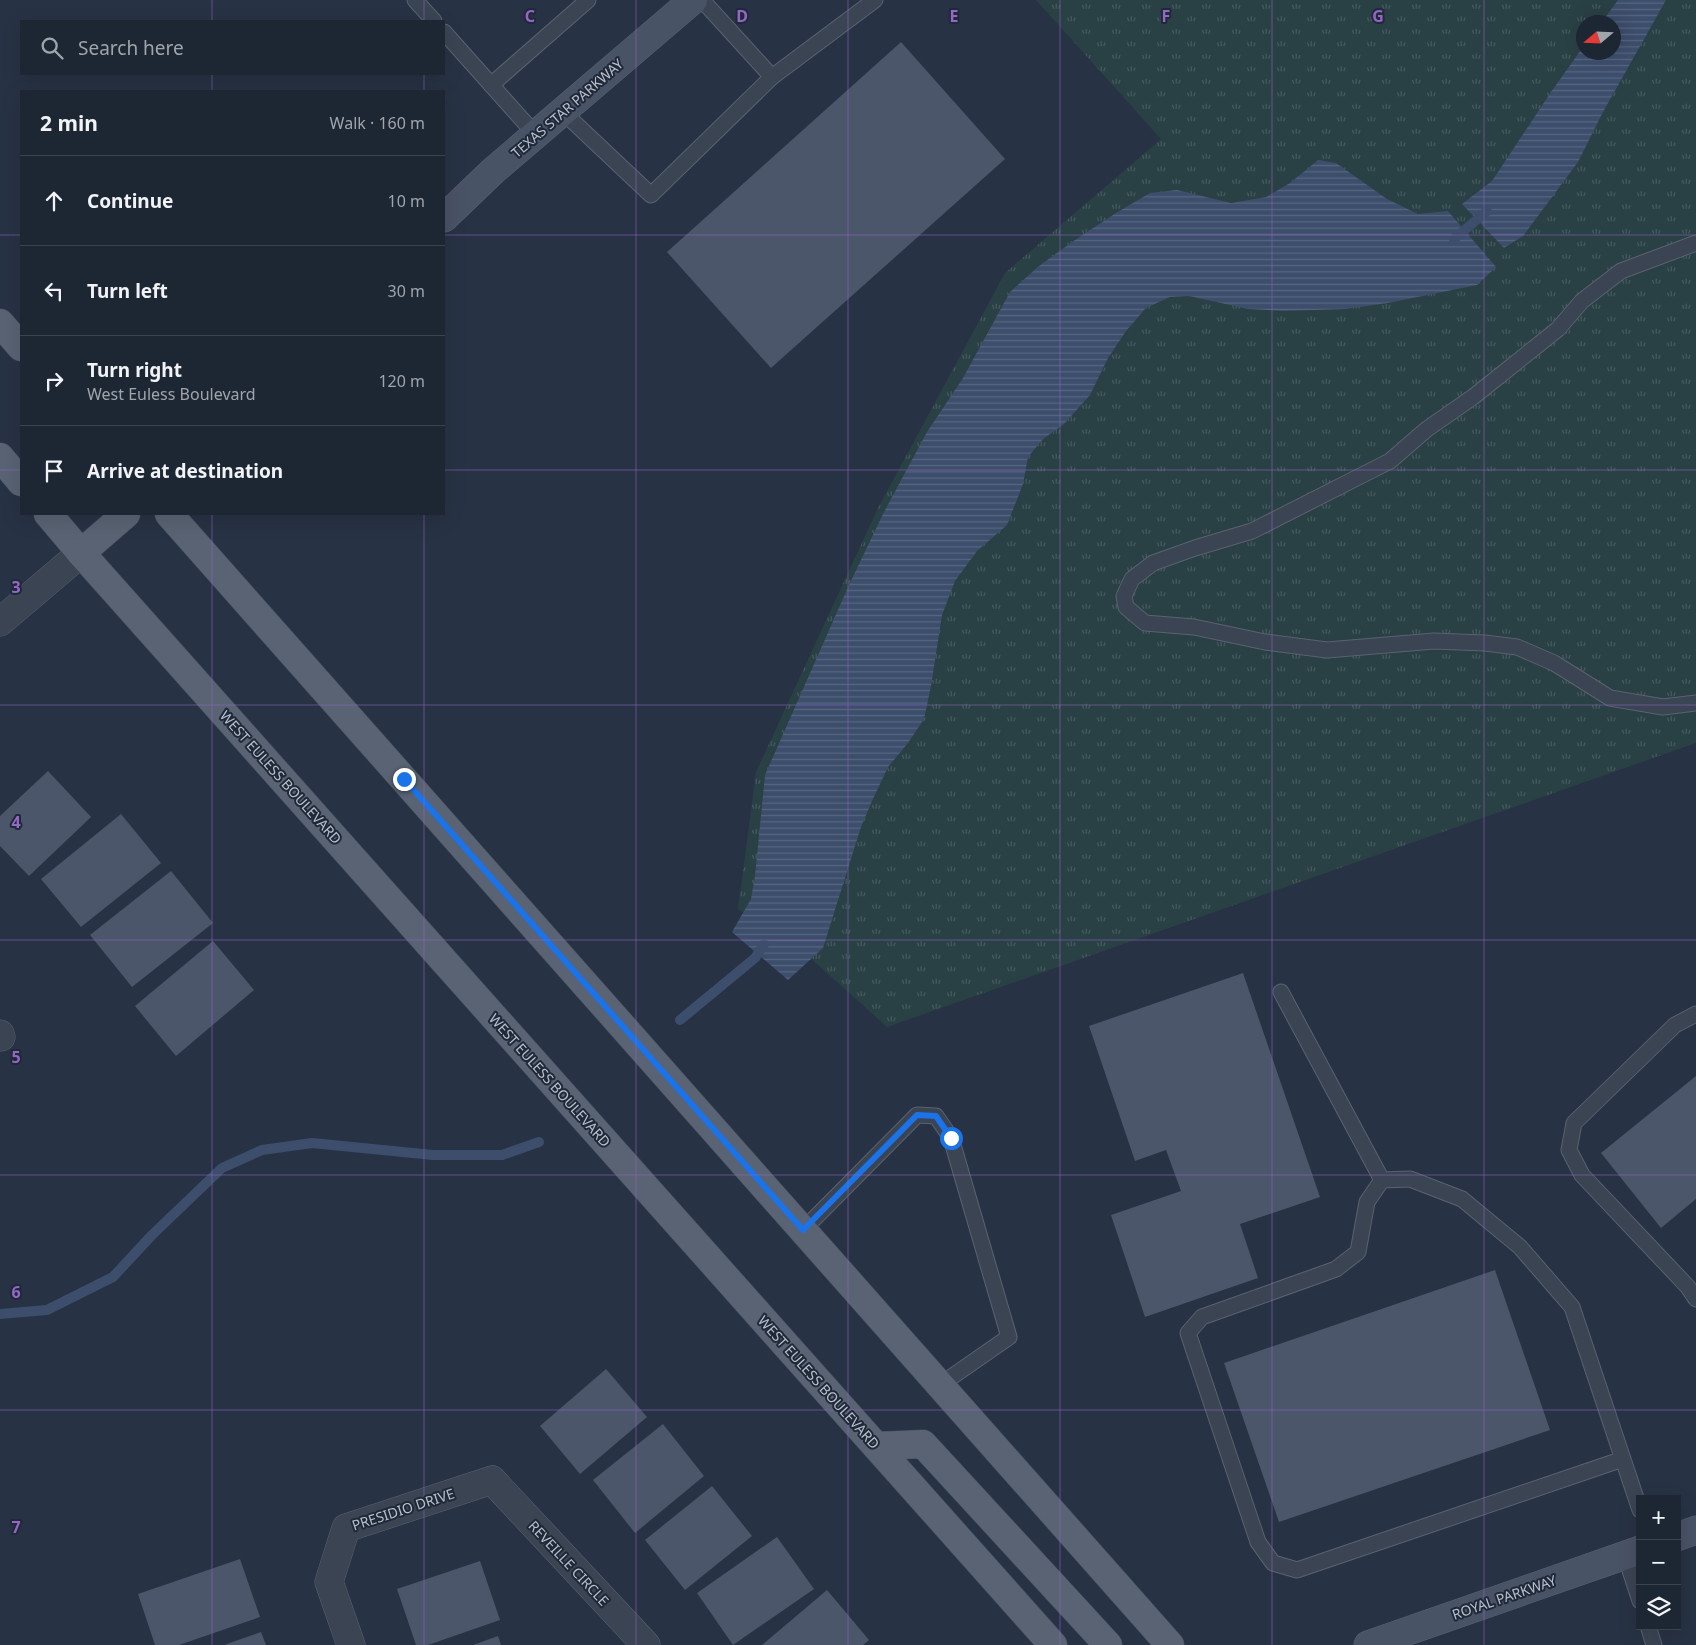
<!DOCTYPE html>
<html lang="en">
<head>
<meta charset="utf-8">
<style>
  body { margin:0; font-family:"Noto Sans",sans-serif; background:#252e3b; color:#f1f3f6 }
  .controls { position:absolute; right:15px; bottom:15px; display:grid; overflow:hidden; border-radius:0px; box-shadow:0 5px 20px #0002 }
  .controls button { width:45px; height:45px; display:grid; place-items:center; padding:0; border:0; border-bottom:1px solid #3b434e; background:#1d2633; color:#f1f3f6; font:25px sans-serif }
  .compass { position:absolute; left:1576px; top:15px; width:45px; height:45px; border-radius:50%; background:#1d2633; box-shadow:0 5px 20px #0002; rotate:251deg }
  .stop { position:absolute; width:15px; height:15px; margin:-11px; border:4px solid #1a73e8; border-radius:50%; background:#fff }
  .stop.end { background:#1a73e8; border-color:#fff; box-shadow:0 1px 5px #0008 }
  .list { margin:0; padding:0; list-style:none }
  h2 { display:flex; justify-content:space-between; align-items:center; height:65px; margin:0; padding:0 20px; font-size:21px }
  h2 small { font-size:16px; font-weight:400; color:#a0a5ac }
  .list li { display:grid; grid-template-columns:32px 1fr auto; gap:15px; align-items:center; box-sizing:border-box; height:90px; padding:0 20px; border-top:1px solid #3b434e }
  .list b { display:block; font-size:19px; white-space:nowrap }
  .list p { margin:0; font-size:16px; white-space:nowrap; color:#a0a5ac }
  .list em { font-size:16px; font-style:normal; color:#a0a5ac }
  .icon { flex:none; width:28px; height:28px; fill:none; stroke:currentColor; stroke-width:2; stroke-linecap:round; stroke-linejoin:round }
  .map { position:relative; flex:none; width:1696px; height:1645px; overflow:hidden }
  .search { position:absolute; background:#1d2633; box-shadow:0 5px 20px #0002; left:20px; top:20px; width:425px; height:55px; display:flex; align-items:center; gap:12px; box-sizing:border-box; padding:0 18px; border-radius:0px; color:#a0a5ac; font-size:19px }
  .panel { position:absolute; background:#1d2633; box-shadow:0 5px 20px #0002; left:20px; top:90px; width:425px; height:425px; border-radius:0px }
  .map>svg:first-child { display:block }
  .grass { fill:url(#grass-tufts); fill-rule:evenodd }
  .water { fill:url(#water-rules) }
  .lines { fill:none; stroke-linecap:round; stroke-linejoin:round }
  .stream { stroke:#3d4e6c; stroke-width:10 }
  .building { fill:#4b566a }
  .lane-casing { stroke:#5a6270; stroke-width:17 }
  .street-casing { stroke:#5a6270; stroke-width:29 }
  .secondary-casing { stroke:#5a6270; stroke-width:29 }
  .primary-casing { stroke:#454d5c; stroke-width:29 }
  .lane { stroke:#3b4453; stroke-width:15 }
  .street { stroke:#3b4453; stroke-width:28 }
  .secondary { stroke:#495366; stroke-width:28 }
  .primary { stroke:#596373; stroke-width:28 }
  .route { stroke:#1a73e8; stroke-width:6 }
  .grid { fill:none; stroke:#9467c5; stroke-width:1; stroke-opacity:0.55 }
  .labels { text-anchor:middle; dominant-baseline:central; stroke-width:4; stroke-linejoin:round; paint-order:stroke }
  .street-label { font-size:14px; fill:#b9c0cd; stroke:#202939 }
  .grid-label { font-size:16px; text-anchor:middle; font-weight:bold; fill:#9467c5; stroke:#202939; stroke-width:4; stroke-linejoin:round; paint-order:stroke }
</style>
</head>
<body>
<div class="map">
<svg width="1696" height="1645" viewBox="0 0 1696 1645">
  <defs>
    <pattern id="grass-tufts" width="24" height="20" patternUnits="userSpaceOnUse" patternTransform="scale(1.25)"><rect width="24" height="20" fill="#294044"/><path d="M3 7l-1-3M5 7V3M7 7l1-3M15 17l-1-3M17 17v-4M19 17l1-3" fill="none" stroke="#465a5e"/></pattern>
    <pattern id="water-rules" width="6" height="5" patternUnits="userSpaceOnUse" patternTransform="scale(1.25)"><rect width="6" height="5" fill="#3d4e6c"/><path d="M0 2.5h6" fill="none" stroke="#576680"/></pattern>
  </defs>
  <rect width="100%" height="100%" fill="#273244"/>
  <path class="grass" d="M1036,0H1696V743L887,1027L807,955L738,909L756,772L878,508L1005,273L1161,139ZM1584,22H1614V52H1584Z"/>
  <g class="water">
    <path d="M1618,0H1666L1603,112L1578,162L1523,236L1504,248L1462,204L1492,181L1551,92L1583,47L1584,52H1614V22H1602Z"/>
    <path d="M1318,160L1336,163L1387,199L1418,214L1448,211L1496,267L1477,285L1388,303L1345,309L1283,311L1248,309L1189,296L1170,297L1146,308L1126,331L1108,358L1090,395L1064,424L1043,439L1028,457L1023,484L1007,525L977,551L955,581L942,615L931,686L924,719L908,743L888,767L872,801L861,827L823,948L788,980L732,932L751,899L755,876L765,775L849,585L884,512L927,432L963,378L1010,292L1039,266L1075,240L1116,213L1150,193L1177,190L1231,203L1266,197L1290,183Z"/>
  </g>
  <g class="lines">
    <g class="stream">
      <path d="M1454,239L1487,211"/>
      <path d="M680,1020L755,958L764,944"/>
      <path d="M0,1314L47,1310L113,1277L152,1235L222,1168L262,1150L312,1143L433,1155H502L539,1142"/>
    </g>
  </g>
  <g class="building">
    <path d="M901,42L1005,159L771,368L667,252Z"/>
    <path d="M48,771L91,817L29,876L0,846V816Z"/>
    <path d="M121,814L161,863L81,927L41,879Z"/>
    <path d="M171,871L213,923L132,987L90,935Z"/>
    <path d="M213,941L254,990L176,1056L135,1006Z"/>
    <path d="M1243,973L1320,1197L1240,1224L1258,1278L1145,1317L1111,1215L1181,1191L1166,1150L1135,1161L1089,1026Z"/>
    <path d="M1696,1076V1199L1661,1228L1601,1153Z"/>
    <path d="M1495,1270L1550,1430L1279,1522L1224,1363Z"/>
    <path d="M606,1369L647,1417L580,1474L540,1426Z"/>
    <path d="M663,1424L704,1476L635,1533L593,1480Z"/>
    <path d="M712,1486L752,1536L685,1590L645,1540Z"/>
    <path d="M777,1537L814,1589L733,1645L697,1593Z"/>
    <path d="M240,1559L260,1617L179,1645H155L138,1594Z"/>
    <path d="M480,1561L500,1620L428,1645H416L397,1589Z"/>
    <path d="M827,1590L869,1640L863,1645H762Z"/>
    <path d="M261,1632L266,1645H224Z"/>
    <path d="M498,1636L501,1645H473Z"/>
  </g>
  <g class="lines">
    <defs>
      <g id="lane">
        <path d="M415,0L434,21"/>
        <path d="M444,32L536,135"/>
        <path d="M772,77L875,0"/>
        <path d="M491,85L588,0"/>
        <path d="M563,112L651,195L772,77L702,0"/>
        <path d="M1696,243L1621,271L1582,301L1558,329L1473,397L1427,429L1390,461L1252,531L1195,548L1153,563L1132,579L1124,596L1126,607L1145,623L1194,627L1265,642L1327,650L1434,641L1485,643L1517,647L1554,663L1610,698L1663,707L1696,703"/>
        <path d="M1281,992L1382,1180"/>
        <path d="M1696,1014L1675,1025L1574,1123L1569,1150L1582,1175L1688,1287L1696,1299"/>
        <path d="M803,1230L917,1115L936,1116L951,1138L1009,1337L940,1385"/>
        <path d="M1623,1459L1297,1570L1273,1563L1258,1542L1188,1333L1202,1317L1336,1269L1358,1252L1367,1202L1382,1180L1410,1179L1462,1199L1520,1247L1572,1307L1640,1510"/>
        <path d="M1625,1555L1640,1601"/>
        <path d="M1648,1626L1654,1645"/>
      </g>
      <g id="street">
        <path d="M0,622L81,553"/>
        <path d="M0,1034L1,1037"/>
        <path d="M351,1645L329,1582L346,1528L492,1480L646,1645"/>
      </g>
      <g id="secondary">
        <path d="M444,218L493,171L693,0"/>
        <path d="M1677,1537L1696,1530"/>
        <path d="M1368,1645L1640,1550"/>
      </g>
      <g id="primary">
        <path d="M0,323L21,347"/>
        <path d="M0,457L21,482"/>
        <path d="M48,514L81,553L1053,1645"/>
        <path d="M169,514L1170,1645"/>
        <path d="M81,553L126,514"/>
        <path d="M876,1446L923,1444L1108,1645"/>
      </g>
    </defs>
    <use href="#lane" class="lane-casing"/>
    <use href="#street" class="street-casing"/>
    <use href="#secondary" class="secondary-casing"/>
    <use href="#primary" class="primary-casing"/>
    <use href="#lane" class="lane"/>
    <use href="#street" class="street"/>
    <use href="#secondary" class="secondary"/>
    <use href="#primary" class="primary"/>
  </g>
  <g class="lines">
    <path class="route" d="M404,779L803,1230L917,1115L936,1116L951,1138"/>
  </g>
  <path class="grid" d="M212,0V21M424,0V21M636,0V1645M848,0V1645M1060,0V1645M1272,0V1645M1484,0V1645M212,74V91M424,74V91M0,235H21M444,235H1696M0,470H21M444,470H1696M212,514V1645M424,514V1645M0,705H1696M0,940H1696M0,1175H1696M0,1410H1696"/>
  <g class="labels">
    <g class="street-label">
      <text transform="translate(567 108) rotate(-41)">TEXAS STAR PARKWAY</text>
      <text transform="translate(281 777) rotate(48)">WEST EULESS BOULEVARD</text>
      <text transform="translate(550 1080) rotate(48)">WEST EULESS BOULEVARD</text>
      <text transform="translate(819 1382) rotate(48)">WEST EULESS BOULEVARD</text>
      <text transform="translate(403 1509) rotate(-18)">PRESIDIO DRIVE</text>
      <text transform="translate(569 1563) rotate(47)">REVEILLE CIRCLE</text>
      <text transform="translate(1504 1597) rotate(-19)">ROYAL PARKWAY</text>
    </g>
  </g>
  <g class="grid-label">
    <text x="530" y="22">C</text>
    <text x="742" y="22">D</text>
    <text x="954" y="22">E</text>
    <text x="1166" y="22">F</text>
    <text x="1378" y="22">G</text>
    <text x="16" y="593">3</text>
    <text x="16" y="828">4</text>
    <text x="16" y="1063">5</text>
    <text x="16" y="1298">6</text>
    <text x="16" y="1533">7</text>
  </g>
</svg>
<div class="controls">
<button>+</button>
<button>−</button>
<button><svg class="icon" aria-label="layers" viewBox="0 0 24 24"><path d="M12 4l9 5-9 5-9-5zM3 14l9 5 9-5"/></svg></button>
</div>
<svg class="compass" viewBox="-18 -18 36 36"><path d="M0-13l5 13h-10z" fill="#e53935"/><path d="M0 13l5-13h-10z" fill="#a0a5ac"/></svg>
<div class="stop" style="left:951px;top:1138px"></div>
<div class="stop end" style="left:404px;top:779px"></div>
<div class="search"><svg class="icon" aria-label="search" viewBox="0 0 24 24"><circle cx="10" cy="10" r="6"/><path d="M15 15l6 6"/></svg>Search here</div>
<section class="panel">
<h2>2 min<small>Walk · 160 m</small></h2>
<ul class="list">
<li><svg class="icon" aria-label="ahead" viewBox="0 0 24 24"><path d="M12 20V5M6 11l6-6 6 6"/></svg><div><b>Continue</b></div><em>10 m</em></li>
<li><svg class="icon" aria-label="left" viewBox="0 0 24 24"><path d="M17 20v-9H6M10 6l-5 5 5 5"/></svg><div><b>Turn left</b></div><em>30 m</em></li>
<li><svg class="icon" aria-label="right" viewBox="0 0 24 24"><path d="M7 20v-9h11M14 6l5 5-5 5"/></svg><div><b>Turn right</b><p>West Euless Boulevard</p></div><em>120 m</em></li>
<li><svg class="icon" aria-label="arrive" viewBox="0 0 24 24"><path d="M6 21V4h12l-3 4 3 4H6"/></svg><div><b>Arrive at destination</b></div></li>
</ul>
</section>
</div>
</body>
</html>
